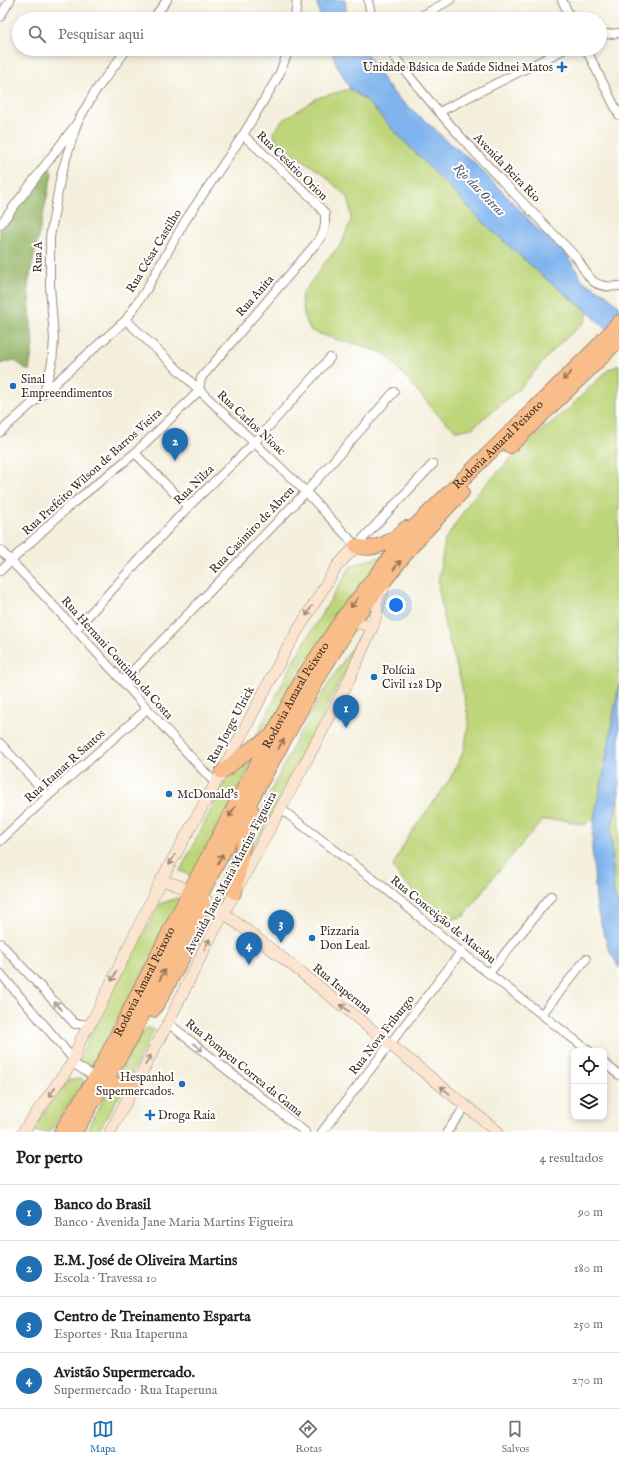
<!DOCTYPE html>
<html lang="pt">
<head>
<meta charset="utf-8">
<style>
  body { margin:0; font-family:"IM FELL English",serif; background:#f6f6f6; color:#202124 }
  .controls { position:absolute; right:12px; bottom:12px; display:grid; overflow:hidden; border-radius:8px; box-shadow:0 2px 6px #0003 }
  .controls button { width:36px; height:36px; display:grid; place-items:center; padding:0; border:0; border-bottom:1px solid #e0e0e0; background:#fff; color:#202124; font:20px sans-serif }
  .you { position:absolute; left:396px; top:605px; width:14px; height:14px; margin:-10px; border:3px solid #fff; border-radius:50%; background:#1a73e8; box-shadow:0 0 0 6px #1a73e833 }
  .badge { display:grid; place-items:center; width:26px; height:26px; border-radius:50%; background:#1f6fb2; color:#fff; font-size:13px; font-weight:700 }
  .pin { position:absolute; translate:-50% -33px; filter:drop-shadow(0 1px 2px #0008) }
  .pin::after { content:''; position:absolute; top:21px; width:14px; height:12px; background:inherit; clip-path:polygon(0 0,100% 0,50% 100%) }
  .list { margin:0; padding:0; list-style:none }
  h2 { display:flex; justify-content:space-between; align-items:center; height:52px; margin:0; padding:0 16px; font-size:17px }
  h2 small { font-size:13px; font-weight:400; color:#757577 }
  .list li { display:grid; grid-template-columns:26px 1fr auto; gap:12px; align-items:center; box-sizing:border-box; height:56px; padding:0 16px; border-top:1px solid #e0e0e0 }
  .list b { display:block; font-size:15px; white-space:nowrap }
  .list p { margin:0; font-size:13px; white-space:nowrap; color:#757577 }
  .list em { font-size:13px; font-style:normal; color:#757577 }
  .icon { flex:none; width:22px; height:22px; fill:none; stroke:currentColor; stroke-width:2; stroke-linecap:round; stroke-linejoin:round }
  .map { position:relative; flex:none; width:619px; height:1132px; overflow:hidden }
  .search { position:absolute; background:#fff; box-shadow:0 2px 6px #0003; left:12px; right:12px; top:12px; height:44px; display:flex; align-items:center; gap:10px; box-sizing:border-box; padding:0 14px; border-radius:22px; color:#757577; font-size:15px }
  .sheet { height:276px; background:#fff }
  nav { display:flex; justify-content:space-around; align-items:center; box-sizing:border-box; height:56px; border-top:1px solid #e0e0e0; background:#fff; font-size:11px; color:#757577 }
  nav a { display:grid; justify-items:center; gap:2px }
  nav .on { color:#1f6fb2 }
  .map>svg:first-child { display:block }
  .green { fill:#bed579; stroke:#7c804c }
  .forest { fill:#96b669; stroke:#687044 }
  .water { fill:#80b4ee; stroke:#5e6f86 }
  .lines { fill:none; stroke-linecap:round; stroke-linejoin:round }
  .street-casing { stroke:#988c7d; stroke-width:10 }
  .secondary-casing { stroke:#988c7d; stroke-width:12 }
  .highway-casing { stroke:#988c7d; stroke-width:16 }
  .street { stroke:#fff; stroke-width:8 }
  .secondary { stroke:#fce5d0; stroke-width:11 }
  .highway { stroke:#f8bd89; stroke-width:14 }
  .oneway { stroke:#906c4e }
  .oneway2 { stroke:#9c8877 }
  .oneway3 { stroke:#a79f9a }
  .poi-dot { fill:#1f6fb2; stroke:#fff; stroke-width:1.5 }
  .labels { text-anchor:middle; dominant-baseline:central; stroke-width:4; stroke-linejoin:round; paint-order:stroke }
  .poi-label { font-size:12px; fill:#3b2a1e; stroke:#fff; text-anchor:start }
  .street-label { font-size:12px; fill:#3b2a1e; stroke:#fff }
  .water-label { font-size:13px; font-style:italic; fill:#535a67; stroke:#fff }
</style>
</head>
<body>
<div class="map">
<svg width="619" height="1132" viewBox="0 0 619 1132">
  <rect width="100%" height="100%" fill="#fff"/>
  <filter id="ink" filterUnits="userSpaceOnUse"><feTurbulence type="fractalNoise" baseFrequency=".025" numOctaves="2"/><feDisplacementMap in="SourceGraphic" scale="8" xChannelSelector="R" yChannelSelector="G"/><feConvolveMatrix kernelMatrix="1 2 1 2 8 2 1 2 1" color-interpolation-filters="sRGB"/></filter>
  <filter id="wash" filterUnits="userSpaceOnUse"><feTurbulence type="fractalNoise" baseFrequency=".012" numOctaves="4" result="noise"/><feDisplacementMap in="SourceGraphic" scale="16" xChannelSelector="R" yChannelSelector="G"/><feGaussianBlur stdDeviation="0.9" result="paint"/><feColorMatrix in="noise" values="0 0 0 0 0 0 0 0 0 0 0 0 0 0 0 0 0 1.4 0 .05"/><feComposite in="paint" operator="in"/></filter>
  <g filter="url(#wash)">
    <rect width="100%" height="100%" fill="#f4efdc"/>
    <g class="green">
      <path d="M350,89L368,102L400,137L443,181L545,278L588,312L585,322L559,344L518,390L472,428L457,431L438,415L386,354L360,345L338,340L311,331L305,319L301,296L326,261L342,243L351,220L349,199L322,173L277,143L273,132L283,120L317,98Z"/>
      <path d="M619,365V684L604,771L594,818L584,825L564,820H543L496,874L464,916L451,919C434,906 400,885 393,866L408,837L450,779L464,750L469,721L460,678L445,626L438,583L445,540L471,500L520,449L568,409L608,370Z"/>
      <path d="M387,554L268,733L247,749L257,734L295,658L351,566Z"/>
      <path d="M360,635L365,639L339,683L258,840L246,855L255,824L298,736L324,691Z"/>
      <path d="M255,757L194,877L180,871L225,782Z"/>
      <path d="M619,792V907L614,893L611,831Z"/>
      <path d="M239,845L232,885L222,904L213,899L218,883Z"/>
      <path d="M177,898L183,900L89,1072L78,1061L119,977L160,904Z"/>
      <path d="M147,1027L154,1030L130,1076L117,1078L131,1049Z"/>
      <path d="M80,1079L85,1081L50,1132H30L68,1080Z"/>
      <path d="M109,1091L121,1093L98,1132H87L91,1121Z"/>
    </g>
    <path class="forest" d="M49,167L52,173L28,285L33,344L29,371L14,360L0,364V230Z"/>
    <g class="water">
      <path d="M316,0H345L347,19H321Z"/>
      <path d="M331,49H364L386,84L399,99L436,130L444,139L474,162L540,231L567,255L583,281L607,295L619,306V341L588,312L545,278L489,228L400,137L368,102L350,89L336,63Z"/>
      <path d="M619,684V792L611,831L614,893L619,907V968L609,950L597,910L592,848L594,818L604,771Z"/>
    </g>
  </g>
  <g filter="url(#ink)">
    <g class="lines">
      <defs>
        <g id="street">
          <path d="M368,0L372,19"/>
          <path d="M562,0L571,19"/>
          <path d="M0,17L10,0"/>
          <path d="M153,19L167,0"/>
          <path d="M295,19L297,0"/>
          <path d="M416,19L450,0"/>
          <path d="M600,35L619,33"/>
          <path d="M389,49C444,125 512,191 577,258C589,278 592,289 619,286"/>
          <path d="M586,49L619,115"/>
          <path d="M439,112L565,49"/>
          <path d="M0,225L77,123L94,93L127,49"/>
          <path d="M126,320L306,492L356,546L433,464"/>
          <path d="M44,393L52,363L54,339L50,286V237L61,175L77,123"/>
          <path d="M0,432L126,320L146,290L185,221L243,135L279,75L289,49"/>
          <path d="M135,453L188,507"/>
          <path d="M0,550C75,625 143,706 215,783"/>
          <path d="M0,571L67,508L135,453L199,391L201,378L319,240L324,231L325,223V214L313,199L243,135"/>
          <path d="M76,629L188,507L254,443L330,358"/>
          <path d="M123,681L306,492L394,392"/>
          <path d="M0,743L48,796"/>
          <path d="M281,809L386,889L461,952L589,1051"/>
          <path d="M0,841L48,796L147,709"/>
          <path d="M0,943L75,1024H89"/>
          <path d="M490,972L551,896"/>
          <path d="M0,973L74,1060V1064L98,1079"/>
          <path d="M542,1014L586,959"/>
          <path d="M168,1023L305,1132"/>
          <path d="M604,1063L619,1075"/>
          <path d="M322,1132L461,952"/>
          <path d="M447,1132L465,1107"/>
        </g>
        <g id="secondary">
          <path d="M352,622L373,626"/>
          <path d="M161,880L177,885L200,896L224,913L302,973L498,1132"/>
          <path d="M23,1132L74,1060C77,1045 85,1030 94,1018L161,880L222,772L286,650L337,566L356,546"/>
          <path d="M110,1132L168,1023L207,944L294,784L347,684L373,626L385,583"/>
        </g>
        <g id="highway">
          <path d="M510,446L603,356L619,339"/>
          <path d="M356,546C374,552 394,541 406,528"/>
          <path d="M222,772L245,753L270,737"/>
          <path d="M235,892L244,840L252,811"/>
          <path d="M153,1010L163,994L206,913L200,896"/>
          <path d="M104,1083L121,1085L135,1083"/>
          <path id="s1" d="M61,1132L96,1077L190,891L271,737L304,676L343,618L413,528L595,349L619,322"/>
          <path d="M75,1132L131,1038L200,896L247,807L325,666L352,622L415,542L462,492"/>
        </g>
      </defs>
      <use href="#street" class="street-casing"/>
      <use href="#secondary" class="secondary-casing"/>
      <use href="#highway" class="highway-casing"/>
      <use href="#street" class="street"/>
      <use href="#secondary" class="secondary"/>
      <use href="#highway" class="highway"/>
    </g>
    <defs><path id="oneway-shaft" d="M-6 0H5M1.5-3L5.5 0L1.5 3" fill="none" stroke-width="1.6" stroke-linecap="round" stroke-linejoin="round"/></defs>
    <g class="oneway">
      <use href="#oneway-shaft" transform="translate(567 376) rotate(136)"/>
      <use href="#oneway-shaft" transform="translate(397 565) rotate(-52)"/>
      <use href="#oneway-shaft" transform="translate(354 603) rotate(128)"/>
      <use href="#oneway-shaft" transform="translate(281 744) rotate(-61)"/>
      <use href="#oneway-shaft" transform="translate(232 812) rotate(118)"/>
      <use href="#oneway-shaft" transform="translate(220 859) rotate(-63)"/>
      <use href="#oneway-shaft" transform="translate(162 975) rotate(-64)"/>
    </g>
    <g class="oneway2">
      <use href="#oneway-shaft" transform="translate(309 611) rotate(121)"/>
      <use href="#oneway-shaft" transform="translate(172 860) rotate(119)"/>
      <use href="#oneway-shaft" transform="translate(207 944) rotate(-63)"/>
      <use href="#oneway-shaft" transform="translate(114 976) rotate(116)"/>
      <use href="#oneway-shaft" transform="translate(345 1008) rotate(-141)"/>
      <use href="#oneway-shaft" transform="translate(148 1060) rotate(-61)"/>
      <use href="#oneway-shaft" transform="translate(445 1090) rotate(-140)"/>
      <use href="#oneway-shaft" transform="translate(52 1092) rotate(125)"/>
    </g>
    <g class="oneway3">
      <use href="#oneway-shaft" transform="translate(58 1006) rotate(-133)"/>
      <use href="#oneway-shaft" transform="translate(198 1047) rotate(39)"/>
    </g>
  </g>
  <g class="poi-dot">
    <path d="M560 61h4v4h4v4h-4v4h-4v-4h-4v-4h4z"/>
    <circle cx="13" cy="386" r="4"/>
    <circle cx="374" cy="677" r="4"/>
    <circle cx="169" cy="794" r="4"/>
    <circle cx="312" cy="938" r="4"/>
    <circle cx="182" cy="1084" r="4"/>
    <path d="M148 1109h4v4h4v4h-4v4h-4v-4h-4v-4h4z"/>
  </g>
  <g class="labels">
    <g class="poi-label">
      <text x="553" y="67" text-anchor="end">Unidade Básica de Saúde Sidnei Matos</text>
      <text x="21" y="379">Sinal<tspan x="21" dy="14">Empreendimentos</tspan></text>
      <text x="382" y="670">Polícia<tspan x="382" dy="14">Civil 128 Dp</tspan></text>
      <text x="177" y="794">McDonald's</text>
      <text x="320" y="931">Pizzaria<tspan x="320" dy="14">Don Leal.</tspan></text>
      <text x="174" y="1077" text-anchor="end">Hespanhol<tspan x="174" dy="14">Supermercados.</tspan></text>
      <text x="158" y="1115">Droga Raia</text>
    </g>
    <g class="street-label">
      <text transform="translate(292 166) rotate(44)">Rua Cesário Orion</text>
      <text transform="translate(507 168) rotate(46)">Avenida Beira Rio</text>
      <text transform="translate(154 251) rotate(-59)">Rua César Castilho</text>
      <text transform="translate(38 257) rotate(-89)">Rua A</text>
      <text transform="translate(255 296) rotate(-49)">Rua Anita</text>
      <text transform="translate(251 423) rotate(43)">Rua Carlos Nioac</text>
      <text stroke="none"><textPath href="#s1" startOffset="820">Rodovia Amaral Peixoto</textPath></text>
      <text transform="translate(92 472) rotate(-42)">Rua Prefeito Wilson de Barros Vieira</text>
      <text transform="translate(194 485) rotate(-45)">Rua Nilza</text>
      <text transform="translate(252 530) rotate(-46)">Rua Casimiro de Abreu</text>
      <text transform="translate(117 658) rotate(48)">Rua Hernani Coutinho da Costa</text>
      <text stroke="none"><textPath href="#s1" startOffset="496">Rodovia Amaral Peixoto</textPath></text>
      <text transform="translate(231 725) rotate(-62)">Rua Jorge Ulrick</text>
      <text transform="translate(65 766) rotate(-42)">Rua Itamar R Santos</text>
      <text transform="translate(231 873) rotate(-62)">Avenida Jane Maria Martins Figueira</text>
      <text transform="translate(443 920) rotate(39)">Rua Conceição de Macabu</text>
      <text stroke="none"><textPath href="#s1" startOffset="172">Rodovia Amaral Peixoto</textPath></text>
      <text transform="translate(342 989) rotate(39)">Rua Itaperuna</text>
      <text transform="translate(382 1035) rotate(-52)">Rua Nova Friburgo</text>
      <text transform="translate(244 1068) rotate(39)">Rua Pompeu Correa da Gama</text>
    </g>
    <g class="water-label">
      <text transform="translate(479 190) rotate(46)">Rio das Ostras</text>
    </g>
  </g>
</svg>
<div class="controls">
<button><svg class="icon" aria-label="locate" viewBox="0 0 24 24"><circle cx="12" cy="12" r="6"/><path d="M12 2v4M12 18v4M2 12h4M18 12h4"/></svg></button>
<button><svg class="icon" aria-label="layers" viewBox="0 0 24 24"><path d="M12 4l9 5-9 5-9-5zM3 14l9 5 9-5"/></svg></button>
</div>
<div class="you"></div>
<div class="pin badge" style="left:346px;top:728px">1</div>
<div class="pin badge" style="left:175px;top:461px">2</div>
<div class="pin badge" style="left:281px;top:943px">3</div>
<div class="pin badge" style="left:249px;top:965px">4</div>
<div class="search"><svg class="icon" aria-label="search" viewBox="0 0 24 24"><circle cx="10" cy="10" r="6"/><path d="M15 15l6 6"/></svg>Pesquisar aqui</div>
</div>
<section class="sheet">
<h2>Por perto<small>4 resultados</small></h2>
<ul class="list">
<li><span class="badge">1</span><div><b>Banco do Brasil</b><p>Banco · Avenida Jane Maria Martins Figueira</p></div><em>90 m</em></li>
<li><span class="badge">2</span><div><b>E.M. José de Oliveira Martins</b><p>Escola · Travessa 10</p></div><em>180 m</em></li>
<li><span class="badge">3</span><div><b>Centro de Treinamento Esparta</b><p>Esportes · Rua Itaperuna</p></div><em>250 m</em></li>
<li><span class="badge">4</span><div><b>Avistão Supermercado.</b><p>Supermercado · Rua Itaperuna</p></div><em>270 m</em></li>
</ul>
</section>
<nav>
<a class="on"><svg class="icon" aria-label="map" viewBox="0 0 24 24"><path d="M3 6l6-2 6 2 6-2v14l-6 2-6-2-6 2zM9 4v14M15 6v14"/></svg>Mapa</a>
<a><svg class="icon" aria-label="directions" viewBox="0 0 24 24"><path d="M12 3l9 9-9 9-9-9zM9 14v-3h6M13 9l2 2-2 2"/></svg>Rotas</a>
<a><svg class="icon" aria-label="saved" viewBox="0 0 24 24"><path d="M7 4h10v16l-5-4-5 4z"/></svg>Salvos</a>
</nav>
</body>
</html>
